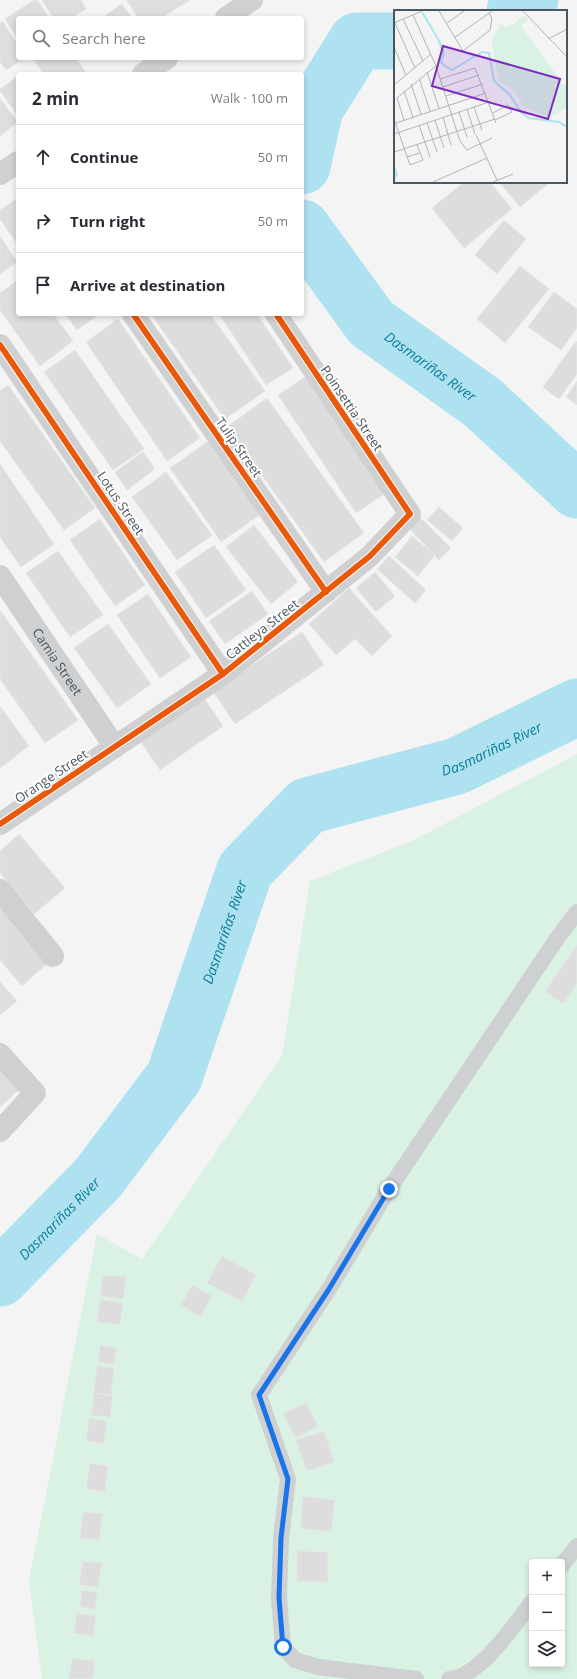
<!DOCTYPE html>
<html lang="en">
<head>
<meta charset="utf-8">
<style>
  body { margin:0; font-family:"Open Sans",sans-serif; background:#f7f7f7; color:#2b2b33 }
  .controls { position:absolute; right:12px; bottom:12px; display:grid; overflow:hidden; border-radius:4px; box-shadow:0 2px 6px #0003 }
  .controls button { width:36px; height:36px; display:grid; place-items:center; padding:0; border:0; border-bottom:1px solid #e1e1e2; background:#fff; color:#2b2b33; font:20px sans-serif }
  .stop { position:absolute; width:12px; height:12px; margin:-9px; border:3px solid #1a73e8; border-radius:50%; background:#fff }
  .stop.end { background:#1a73e8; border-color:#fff; box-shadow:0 1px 4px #0008 }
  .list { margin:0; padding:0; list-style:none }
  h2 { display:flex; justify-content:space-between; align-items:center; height:52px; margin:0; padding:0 16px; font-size:17px }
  h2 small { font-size:13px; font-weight:400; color:#7c7c81 }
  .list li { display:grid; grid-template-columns:26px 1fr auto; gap:12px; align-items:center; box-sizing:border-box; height:64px; padding:0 16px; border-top:1px solid #e1e1e2 }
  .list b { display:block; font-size:15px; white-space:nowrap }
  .list em { font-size:13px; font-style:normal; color:#7c7c81 }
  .icon { flex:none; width:22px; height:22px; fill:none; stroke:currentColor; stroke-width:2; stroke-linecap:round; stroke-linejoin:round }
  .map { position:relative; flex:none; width:577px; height:1679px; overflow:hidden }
  .search { position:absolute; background:#fff; box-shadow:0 2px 6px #0003; left:16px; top:16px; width:288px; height:44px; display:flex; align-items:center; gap:10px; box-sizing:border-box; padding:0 14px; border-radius:4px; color:#7c7c81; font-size:15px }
  .panel { position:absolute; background:#fff; box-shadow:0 2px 6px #0003; left:16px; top:72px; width:288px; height:244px; border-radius:4px }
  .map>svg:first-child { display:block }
  .green { fill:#d9f2e3; fill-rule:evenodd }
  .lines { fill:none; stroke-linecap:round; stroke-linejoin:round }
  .river { stroke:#aee2f0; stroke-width:57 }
  .building { fill:#ddddde; stroke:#e5e6e7 }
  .lane { stroke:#ced0d2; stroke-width:16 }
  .street { stroke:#ced0d2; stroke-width:22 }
  .cycleway-casing { stroke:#fff; stroke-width:8 }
  .cycleway { stroke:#e8590c; stroke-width:6 }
  .route { stroke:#1a73e8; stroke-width:5 }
  .labels { text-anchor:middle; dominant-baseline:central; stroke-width:4; stroke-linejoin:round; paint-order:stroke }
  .street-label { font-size:13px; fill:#4a5661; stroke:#fff }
  .water-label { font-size:14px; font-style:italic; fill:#0c7c9b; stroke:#fff }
  .inset-river { fill:none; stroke:#aee2f0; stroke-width:2 }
  .inset-road { fill:none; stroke:#b0b5b9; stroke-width:1 }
  .view { fill:#7b2cbf; fill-opacity:0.15; stroke:#7b2cbf; stroke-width:2 }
  .inset-edge { fill:none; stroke:#4a5661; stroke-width:2 }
</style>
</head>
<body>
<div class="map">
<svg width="577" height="1679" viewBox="0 0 577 1679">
  <rect width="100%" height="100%" fill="#f4f4f4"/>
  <path class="green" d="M577,754V1679H42L29,1580L97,1234L142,1259L282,1056L310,881L416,839ZM532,1562H562V1664H532Z"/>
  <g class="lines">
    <g class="river">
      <path d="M515,11L530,0"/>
      <path d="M302,166L315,108L357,41H395"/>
      <path id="s1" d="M302,228L371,323L483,403L577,490"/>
      <path id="s2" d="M0,1278L98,1178L174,1077L245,870L307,806L457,766L577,707"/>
    </g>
  </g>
  <g class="building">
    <path d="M34,0H37L50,18H18V39L5,19Z"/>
    <path d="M42,0H81L86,9L71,18H53Z"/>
    <path d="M127,0H190L161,18H138Z"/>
    <path d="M122,4L132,18H107L106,15Z"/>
    <path d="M2,21L18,45V58H24L6,70L0,62V23Z"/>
    <path d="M36,58H76L86,73L84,74H44L34,60Z"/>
    <path d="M18,76V116L0,91V89Z"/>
    <path d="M0,99L18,122L0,136Z"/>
    <path d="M464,182H490L512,209L464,248L432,208Z"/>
    <path d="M499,182H550L520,207Z"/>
    <path d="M18,198V245L0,219V210Z"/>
    <path d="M504,220L526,239L497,274L475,255Z"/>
    <path d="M0,236L17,262L0,274Z"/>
    <path d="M520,266L549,289L505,343L477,319Z"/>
    <path d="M18,280V314H53L73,341L40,366L0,310V293Z"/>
    <path d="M554,292L577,309V328L561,350L528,327Z"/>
    <path d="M65,314H99L77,330Z"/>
    <path d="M151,314H210L265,391L225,419Z"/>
    <path d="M219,314H257L293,368L266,385Z"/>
    <path d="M118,319L200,438L167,461L86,342Z"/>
    <path d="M576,341L577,342V374L559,399L543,387Z"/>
    <path d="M75,350L144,449L113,470L44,372Z"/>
    <path d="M308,375L386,493L356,513L278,395Z"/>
    <path d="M577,381V405L566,397Z"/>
    <path d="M8,385L95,508L64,530L0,441V391Z"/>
    <path d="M267,398L364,533L324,562L227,427Z"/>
    <path d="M210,440L261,514L221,542L170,468Z"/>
    <path d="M143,452L155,469L127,490L115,472Z"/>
    <path d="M0,464L54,544L21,567L0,537Z"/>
    <path d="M166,472L212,535L177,560L132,497Z"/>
    <path d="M439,507L463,528L452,541L427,520Z"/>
    <path d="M417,514L451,548L439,560L406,525Z"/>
    <path d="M100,519L145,585L115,606L70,540Z"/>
    <path d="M254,525L298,582L271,604L226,547Z"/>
    <path d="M412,536L435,555L418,576L395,557Z"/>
    <path d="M214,545L246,590L206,618L175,572Z"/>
    <path d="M58,551L103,615L70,637L26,573Z"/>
    <path d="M389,556L426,590L415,603L377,569Z"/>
    <path d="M375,572L395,596L376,612L356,588Z"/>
    <path d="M349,588L392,636L372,656L355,639L336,655L309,624Z"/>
    <path d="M252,591L268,614L225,644L209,621Z"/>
    <path d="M148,594L191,657L160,678L117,615Z"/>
    <path d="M0,610L78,720L45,743L0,679Z"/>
    <path d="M108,624L151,684L117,708L74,648Z"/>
    <path d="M302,632L324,665L235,724L213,691Z"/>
    <path d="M204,698L223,726L160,770L141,742Z"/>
    <path d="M0,706L29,746L0,768Z"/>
    <path d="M19,834L65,888L34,914L0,873V851Z"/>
    <path d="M0,902L50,961L22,986L0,960Z"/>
    <path d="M577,945V983L563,1004L545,991Z"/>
    <path d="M0,982L17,1001L0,1015Z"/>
    <path d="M0,1059L23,1086L0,1107Z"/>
    <path d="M222,1256L256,1275L242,1302L207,1283Z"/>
    <path d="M103,1275L126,1277L123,1299L100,1296Z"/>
    <path d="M192,1285L212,1296L200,1317L181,1305Z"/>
    <path d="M100,1300L123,1303L120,1325L97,1322Z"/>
    <path d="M100,1345L117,1348L114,1364L98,1362Z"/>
    <path d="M97,1366L114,1368L111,1395L94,1393Z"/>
    <path d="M94,1393L113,1396L110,1417L91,1415Z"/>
    <path d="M306,1402L318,1426L296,1438L283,1414Z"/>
    <path d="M89,1418L107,1421L104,1444L86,1441Z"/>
    <path d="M324,1431L334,1462L307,1471L296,1440Z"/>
    <path d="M90,1463L108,1466L105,1492L86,1489Z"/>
    <path d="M303,1496L335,1500L331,1532L300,1528Z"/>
    <path d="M83,1512L103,1514L99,1540L80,1538Z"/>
    <path d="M297,1551L328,1552V1582L297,1581Z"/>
    <path d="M83,1561L102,1563L98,1587L79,1585Z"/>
    <path d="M82,1590L97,1592L95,1609L80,1607Z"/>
    <path d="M77,1613L96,1616L93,1636L74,1633Z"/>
    <path d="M72,1658L95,1661L93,1679H69Z"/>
  </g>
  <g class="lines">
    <g class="lane">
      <path d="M562,1565L577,1546"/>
      <path d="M416,1679L318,1667L295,1660L283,1647L279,1598L281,1538L288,1479L259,1395L329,1289L389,1189L558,937L577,912"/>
      <path d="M449,1679C480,1677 514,1625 532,1602"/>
    </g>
    <g class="street">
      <path d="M226,18L252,0"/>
      <path d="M143,74L167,58"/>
      <path d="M0,174L18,162"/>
      <path d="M133,314L326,592"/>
      <path d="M0,345L223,674"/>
      <path id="s3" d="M0,576L115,747"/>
      <path d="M0,824L223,674L370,556L410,514L276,314"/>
      <path d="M0,890L53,956"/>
      <path d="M0,1054L35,1093L0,1131"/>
    </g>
    <defs>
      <g id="cycleway">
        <path d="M133,314L326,592"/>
        <path d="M0,345L223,674"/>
        <path d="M0,824L223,674L370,556L410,514L276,314"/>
      </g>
    </defs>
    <use href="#cycleway" class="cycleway-casing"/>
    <use href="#cycleway" class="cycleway"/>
  </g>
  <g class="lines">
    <path class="route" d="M283,1647L279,1598L281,1538L288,1479L259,1395L329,1289L389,1189"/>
  </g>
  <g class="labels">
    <g class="street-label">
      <text transform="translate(352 408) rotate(56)">Poinsettia Street</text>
      <text transform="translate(239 447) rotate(55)">Tulip Street</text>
      <text transform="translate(121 503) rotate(56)">Lotus Street</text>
      <text transform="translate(262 629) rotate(-38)">Cattleya Street</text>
      <text stroke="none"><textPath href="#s3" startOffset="103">Camia Street</textPath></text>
      <text transform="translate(51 776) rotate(-34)">Orange Street</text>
    </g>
    <g class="water-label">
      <text stroke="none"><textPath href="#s1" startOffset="191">Dasmariñas River</textPath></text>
      <text stroke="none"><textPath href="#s2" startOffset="768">Dasmariñas River</textPath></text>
      <text stroke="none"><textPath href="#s2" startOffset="420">Dasmariñas River</textPath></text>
      <text stroke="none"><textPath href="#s2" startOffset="84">Dasmariñas River</textPath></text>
    </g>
  </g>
  <g transform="translate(394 10)">
    <rect width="173" height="173" fill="#f4f4f4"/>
    <path d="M130,5L134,10L127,16L169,74H173V97L157,107L148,105L125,94L128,91L116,77L105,72L97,30L107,14L112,17L115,14L118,16Z" fill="#d9f2e3"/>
    <path class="inset-river" d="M28,2L44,29L50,43L47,52L51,56L58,60L88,42L95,43L100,71L116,85L127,102L135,108L165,112L173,117M0,157L3,164L0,168"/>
    <path class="inset-road" d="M45,1L69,41L96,20L98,9L95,3M129,1L173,47M19,5L42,56L66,131L73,140L98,128M9,9L29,51M0,13L28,1M1,13L21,58M53,13L70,1M60,28L98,1M154,29L173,19M0,37L12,65M33,62L45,98M25,68L36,101M46,69L81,58L102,113M17,74L27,104M0,75L37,44M49,77L85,65M10,81L19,107M52,86L89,74M80,97L88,120M73,99L81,124M65,102L73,127M99,103L114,95L118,102L101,110M49,107L57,135M0,109L16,155L29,150L23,135M10,110L3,88L42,56M41,110L50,138M2,113L92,83M33,113L43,142M25,115L36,147M0,124L95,92M82,125L103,170M0,142L101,109M13,147L26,143M39,172L93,148M99,172L119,164"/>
    <path class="view" d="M49,36L166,69L154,109L38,76Z"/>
    <rect width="173" height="173" class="inset-edge"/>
  </g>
</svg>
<div class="controls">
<button>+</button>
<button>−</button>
<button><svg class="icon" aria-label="layers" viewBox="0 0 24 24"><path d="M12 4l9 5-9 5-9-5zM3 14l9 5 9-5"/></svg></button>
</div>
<div class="stop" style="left:283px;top:1647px"></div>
<div class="stop end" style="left:389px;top:1189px"></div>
<div class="search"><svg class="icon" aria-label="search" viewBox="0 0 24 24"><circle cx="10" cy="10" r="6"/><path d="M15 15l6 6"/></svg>Search here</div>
<section class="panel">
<h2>2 min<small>Walk · 100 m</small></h2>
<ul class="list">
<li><svg class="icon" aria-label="ahead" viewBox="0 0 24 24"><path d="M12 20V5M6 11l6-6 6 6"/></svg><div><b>Continue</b></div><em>50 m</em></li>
<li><svg class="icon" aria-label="right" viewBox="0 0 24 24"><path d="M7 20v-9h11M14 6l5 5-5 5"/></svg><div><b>Turn right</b></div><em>50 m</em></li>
<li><svg class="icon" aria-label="arrive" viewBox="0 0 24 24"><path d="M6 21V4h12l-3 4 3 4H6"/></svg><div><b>Arrive at destination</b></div></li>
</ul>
</section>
</div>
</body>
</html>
